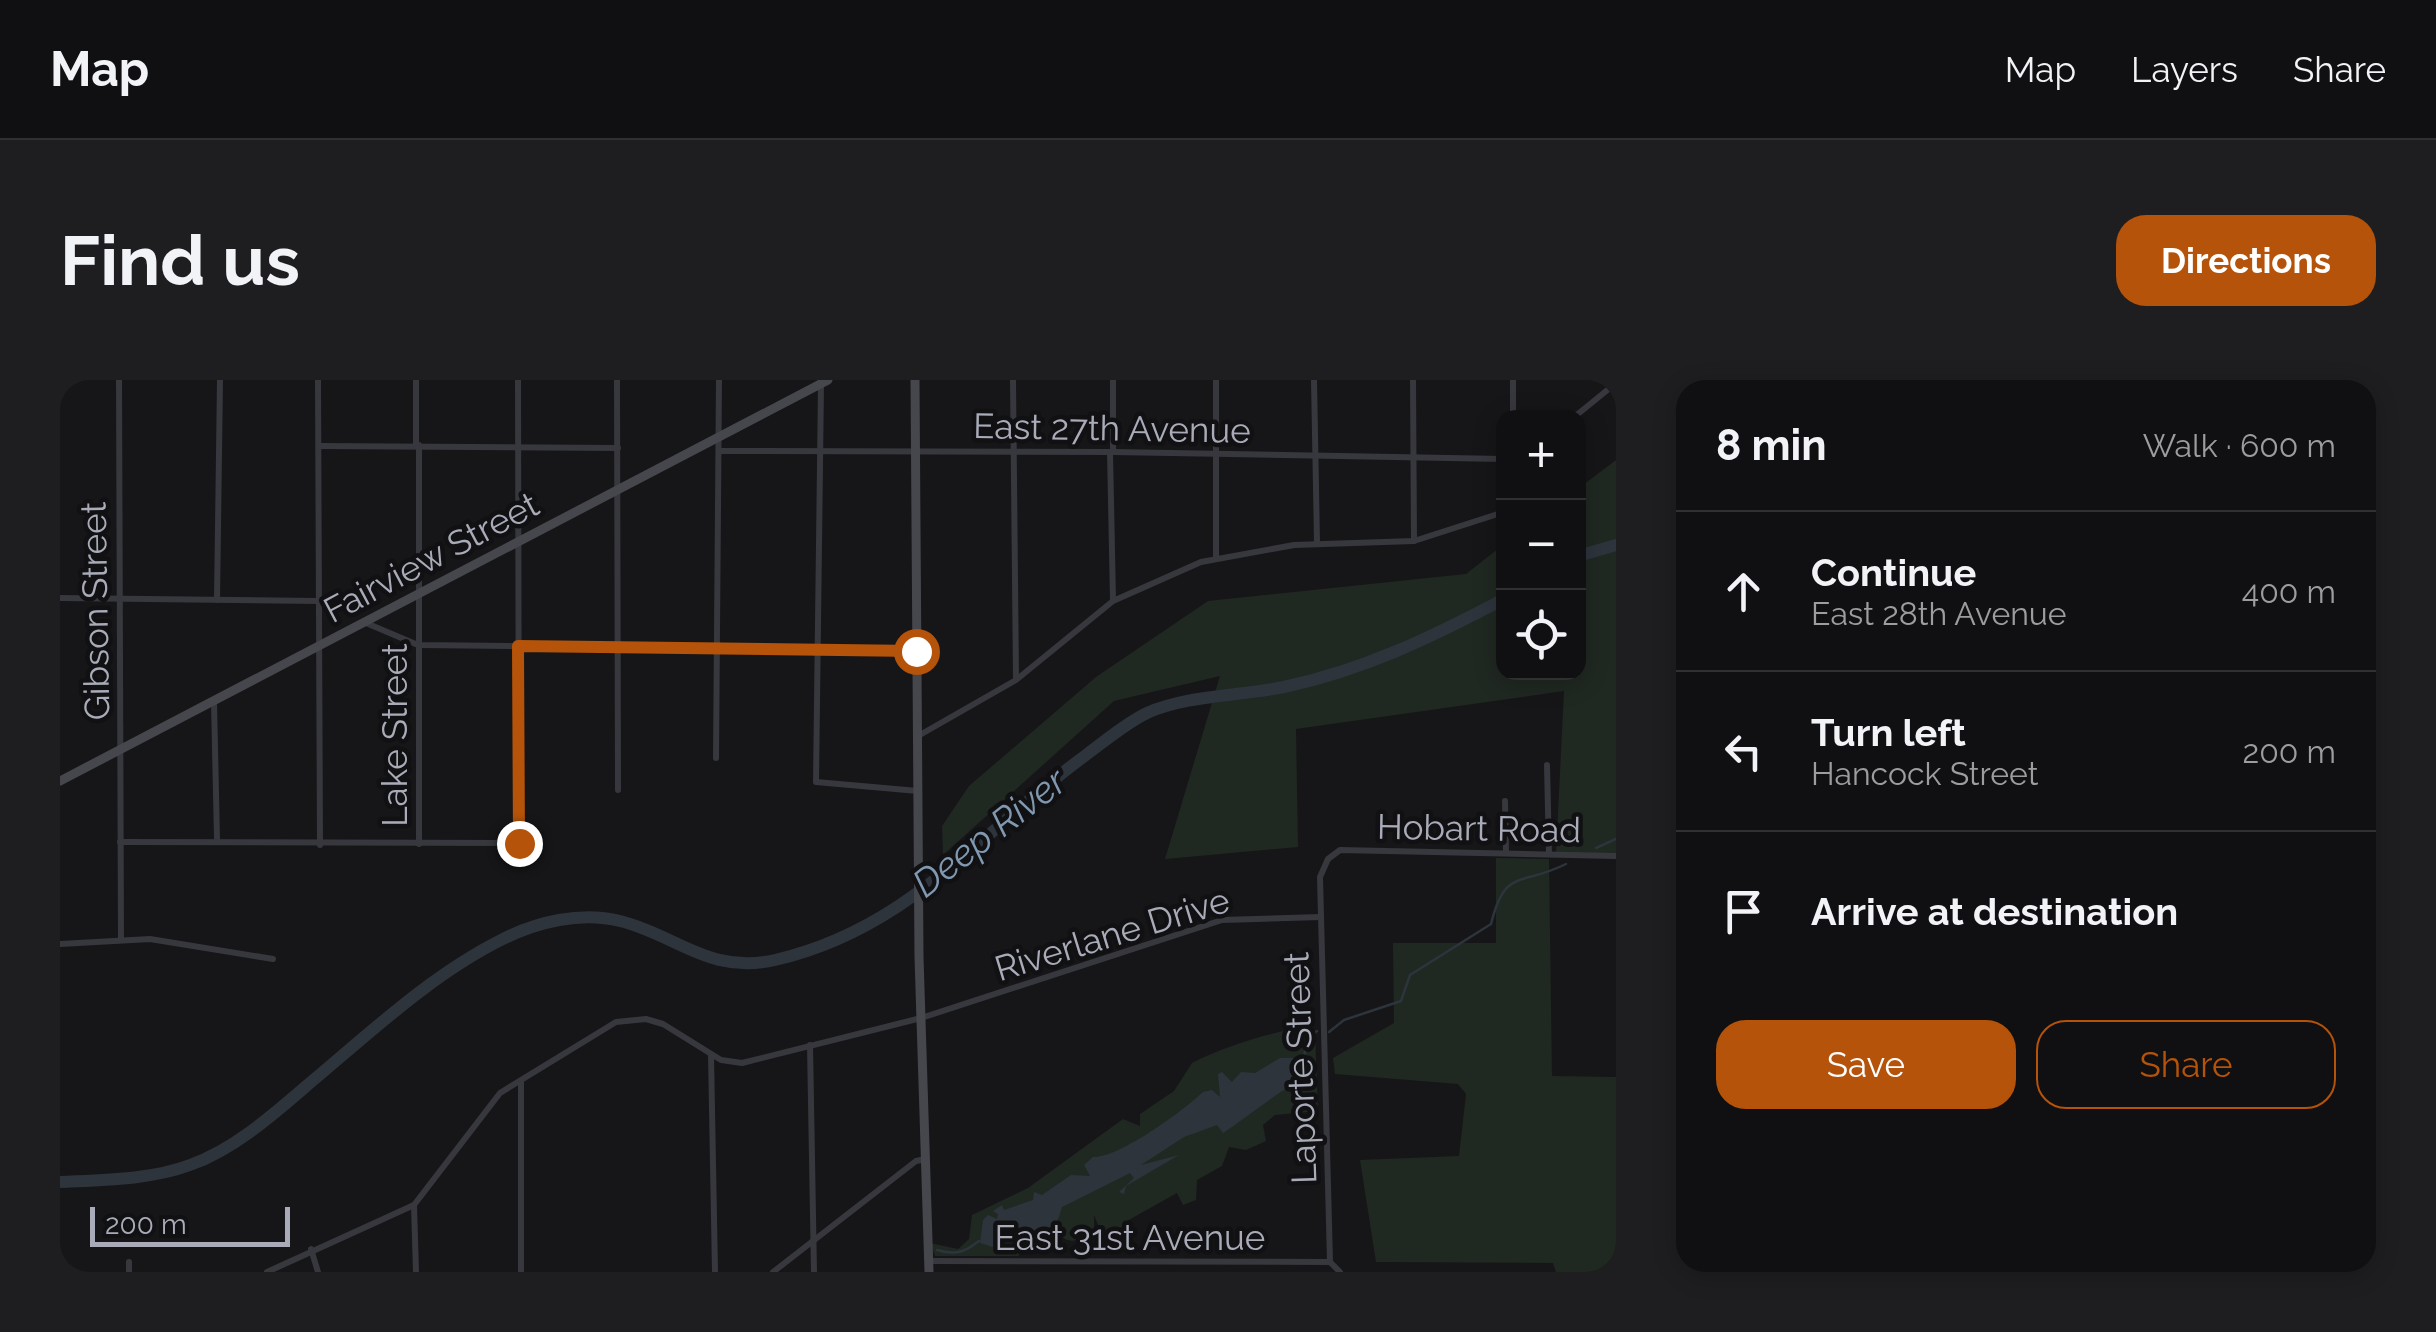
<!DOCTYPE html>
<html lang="en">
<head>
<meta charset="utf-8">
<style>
  body { margin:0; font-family:Raleway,sans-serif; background:#1e1e20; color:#f1f3f6 }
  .controls { position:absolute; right:30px; top:30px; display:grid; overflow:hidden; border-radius:20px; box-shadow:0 5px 25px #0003 }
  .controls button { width:90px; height:90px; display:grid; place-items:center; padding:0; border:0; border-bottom:2px solid #303032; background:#101012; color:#f1f3f6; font:50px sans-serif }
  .scale { position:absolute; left:30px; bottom:25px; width:200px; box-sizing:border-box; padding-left:10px; border:5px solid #a9acb8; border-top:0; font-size:28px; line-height:35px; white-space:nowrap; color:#a9acb8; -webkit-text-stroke:8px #111113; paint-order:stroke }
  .stop { position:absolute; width:30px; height:30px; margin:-22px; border:8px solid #b45309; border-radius:50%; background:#fff }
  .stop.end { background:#b45309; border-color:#fff; box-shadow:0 2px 10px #0008 }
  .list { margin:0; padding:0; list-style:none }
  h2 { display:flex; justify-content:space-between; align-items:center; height:130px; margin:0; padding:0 40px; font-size:42px }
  h2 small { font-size:32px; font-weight:400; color:#9c9d9f }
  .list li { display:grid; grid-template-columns:65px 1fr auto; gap:30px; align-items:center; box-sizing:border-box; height:160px; padding:0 40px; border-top:2px solid #303032 }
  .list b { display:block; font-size:38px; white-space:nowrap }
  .list p { margin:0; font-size:32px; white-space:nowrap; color:#9c9d9f }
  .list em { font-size:32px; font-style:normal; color:#9c9d9f }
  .actions { display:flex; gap:20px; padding:30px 40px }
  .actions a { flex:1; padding:22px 0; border:2px solid #b45309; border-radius:30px; text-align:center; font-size:35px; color:#b45309 }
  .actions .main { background:#b45309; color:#fff }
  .icon { flex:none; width:55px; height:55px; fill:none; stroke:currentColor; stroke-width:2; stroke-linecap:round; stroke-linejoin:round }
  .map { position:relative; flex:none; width:1556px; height:892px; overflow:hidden; border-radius:30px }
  header { display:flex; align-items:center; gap:60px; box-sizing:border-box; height:140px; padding:0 50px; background:#101012; border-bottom:2px solid #303032 }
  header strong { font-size:48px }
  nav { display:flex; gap:55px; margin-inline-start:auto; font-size:35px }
  .intro { display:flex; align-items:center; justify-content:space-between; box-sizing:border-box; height:240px; padding:0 60px }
  h1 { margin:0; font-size:70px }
  .button { padding:25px 45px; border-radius:30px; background:#b45309; color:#fff; font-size:35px; font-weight:700 }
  main { display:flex; gap:60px; padding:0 60px }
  aside { flex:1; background:#101012; border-radius:30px; box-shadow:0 5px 25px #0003 }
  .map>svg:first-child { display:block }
  .green { fill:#202822 }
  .water { fill:#2d343c }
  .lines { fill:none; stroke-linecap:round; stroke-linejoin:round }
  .stream { stroke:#2d343c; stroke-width:2.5 }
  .river { stroke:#2d343c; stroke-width:12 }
  .street { stroke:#37383d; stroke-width:6 }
  .secondary { stroke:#45474d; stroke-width:9 }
  .route { stroke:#b45309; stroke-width:12 }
  .labels { text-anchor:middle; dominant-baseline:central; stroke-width:9; stroke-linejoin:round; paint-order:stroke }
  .street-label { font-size:35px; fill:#a9acb8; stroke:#111113 }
  .water-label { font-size:38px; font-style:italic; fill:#8198b1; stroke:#111113 }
</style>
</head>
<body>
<header>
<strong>Map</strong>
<nav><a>Map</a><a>Layers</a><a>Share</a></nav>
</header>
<div class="intro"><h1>Find us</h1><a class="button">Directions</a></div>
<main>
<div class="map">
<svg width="1556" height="892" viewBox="0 0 1556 892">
  <rect width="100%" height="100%" fill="#161618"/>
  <g class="green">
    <path d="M1556,80V475L1496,474L1504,311L1236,349L1238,467L1105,479L1160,296L1054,321L883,475L882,446L909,406L1036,297L1148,221L1406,194L1443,165L1444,292H1518L1519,108Z"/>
    <path d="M1436,478L1489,479L1492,696L1556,697V892H1496L1493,883L1316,882L1300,780L1399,776L1406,714L1398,704L1275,694L1273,678L1334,643L1333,563H1436Z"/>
    <path d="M1249,646L1255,652L1258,731L1215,735L1203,745L1206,761L1186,770L1169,767L1162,786L1137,800L1136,820L1123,825L1117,813L1067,841L1056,867H1047L1034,835V852C1018,862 1008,866 995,850L969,863L958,876H875L870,863L898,869L909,859L912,835L968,808L1063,739L1080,746V734L1114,711L1132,683C1165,666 1212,652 1249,646Z"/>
  </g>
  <path class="water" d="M1220,678H1242L1245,682L1239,702C1229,703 1180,743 1163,753L1157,745L1124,757L1081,785L1119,775L1066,806L1064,814L1059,812L1074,798L1070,793L1002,827L995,849L959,857V867L952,873L920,863L923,840L928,835L937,839L938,834L933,831L942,825L944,830L973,820L974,812L982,815L1011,795L1030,796L1024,785L1033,777C1059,778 1123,731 1143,712L1152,710L1160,717L1158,694L1162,692L1172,702L1181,692L1195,693Z"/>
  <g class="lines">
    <g class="stream">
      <path d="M1536,468L1556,459"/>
      <path d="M1269,652L1284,640L1341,621L1350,595L1431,544C1445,487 1460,507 1506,484"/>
      <path d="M1243,680L1248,659L1257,651"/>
      <path d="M877,870C897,876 906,871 919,861"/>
    </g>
    <g class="river">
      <path d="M1518,176L1556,165"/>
      <path d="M0,802C41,800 90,800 130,785C175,769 215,733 251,702C311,652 371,595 441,560C476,542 521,531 560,541C617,555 649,595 715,580C850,549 921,451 1026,375C1045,361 1066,343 1087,333C1128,315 1180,316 1224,307C1304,290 1372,257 1444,219"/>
    </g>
    <g class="street">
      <path d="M59,0L61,558"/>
      <path d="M258,0L260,465"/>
      <path d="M557,0L558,410"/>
      <path d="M953,0L956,299"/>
      <path d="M1053,0V72"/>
      <path d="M1156,0V179"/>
      <path d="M1254,0L1257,162"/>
      <path d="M1353,0L1354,161"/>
      <path d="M1453,0V38"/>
      <path d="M761,5L756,402L858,411"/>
      <path d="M1513,38L1556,3"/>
      <path d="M356,65V0"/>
      <path d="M359,65V464"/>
      <path d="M259,66L558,68"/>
      <path d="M660,71L1053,72L1444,79"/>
      <path d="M1050,72L1053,220"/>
      <path d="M0,218L259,221"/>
      <path d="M157,220L160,0"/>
      <path d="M306,243L358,265L856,271"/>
      <path d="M154,322L157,459"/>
      <path d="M858,356L956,300L1053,221L1141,182L1234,165L1354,161L1444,132"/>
      <path d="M656,378L659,0"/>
      <path d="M1487,385L1489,474"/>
      <path d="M1445,421L1446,473"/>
      <path d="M60,462L459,463L458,0"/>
      <path d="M0,564L90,559L213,579"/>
      <path d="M750,665L754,892"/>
      <path d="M651,675L655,892"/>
      <path d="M354,825L356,892"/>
      <path d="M251,869L258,892"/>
      <path d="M869,881L1270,882"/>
      <path d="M69,882V892"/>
      <path d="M207,892L354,825L440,713L556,642L586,639L603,644L661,680L682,683L861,638L1162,540L1261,537"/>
      <path d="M461,892V701"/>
      <path d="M713,892L856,781L866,779"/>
      <path d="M1280,892L1270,882L1260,497L1268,479L1280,470L1556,476"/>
    </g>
    <g class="secondary">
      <path d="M855,0L859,577L869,892"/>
      <path d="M0,401L768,0"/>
    </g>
  </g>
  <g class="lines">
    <path class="route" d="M459,463L458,266L856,271"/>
  </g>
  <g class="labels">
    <g class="street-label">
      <text transform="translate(1052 48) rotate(1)">East 27th Avenue</text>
      <text transform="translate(371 177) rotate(-28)">Fairview Street</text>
      <text transform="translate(35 231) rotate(-91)">Gibson Street</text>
      <text transform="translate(334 355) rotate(-90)">Lake Street</text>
      <text transform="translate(1419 448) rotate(1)">Hobart Road</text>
      <text transform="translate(1052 554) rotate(-17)">Riverlane Drive</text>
      <text transform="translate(1240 688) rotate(-92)">Laporte Street</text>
      <text x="1070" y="857">East 31st Avenue</text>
    </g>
    <g class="water-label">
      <text transform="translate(929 452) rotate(-38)">Deep River</text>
    </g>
  </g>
</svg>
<div class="controls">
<button>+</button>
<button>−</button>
<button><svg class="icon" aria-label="locate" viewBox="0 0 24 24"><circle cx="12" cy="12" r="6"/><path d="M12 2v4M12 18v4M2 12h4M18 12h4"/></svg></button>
</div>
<div class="scale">200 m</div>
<div class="stop" style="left:856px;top:271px"></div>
<div class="stop end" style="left:459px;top:463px"></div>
</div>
<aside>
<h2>8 min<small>Walk · 600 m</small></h2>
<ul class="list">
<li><svg class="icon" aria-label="ahead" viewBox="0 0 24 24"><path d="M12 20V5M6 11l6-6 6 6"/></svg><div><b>Continue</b><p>East 28th Avenue</p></div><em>400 m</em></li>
<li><svg class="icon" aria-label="left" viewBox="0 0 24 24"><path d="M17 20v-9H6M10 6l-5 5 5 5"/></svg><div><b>Turn left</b><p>Hancock Street</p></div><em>200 m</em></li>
<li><svg class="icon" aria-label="arrive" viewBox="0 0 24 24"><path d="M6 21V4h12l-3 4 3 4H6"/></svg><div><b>Arrive at destination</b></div></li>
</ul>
<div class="actions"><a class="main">Save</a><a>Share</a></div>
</aside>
</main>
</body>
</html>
